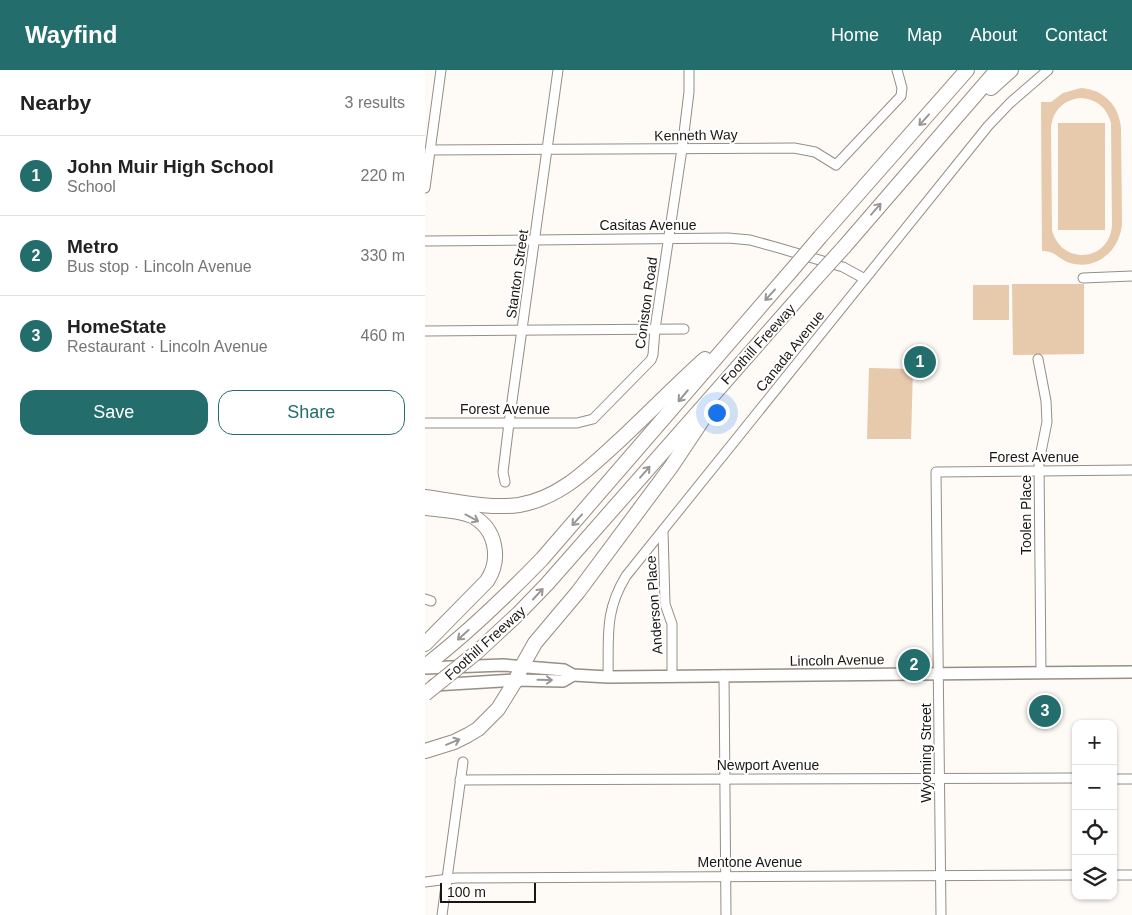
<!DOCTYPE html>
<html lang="en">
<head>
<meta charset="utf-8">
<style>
  body { margin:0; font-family:Arial,sans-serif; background:#f2f2f2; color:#222 }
  .controls { position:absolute; right:15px; bottom:15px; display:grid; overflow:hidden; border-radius:10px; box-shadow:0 1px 4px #0004 }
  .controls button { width:45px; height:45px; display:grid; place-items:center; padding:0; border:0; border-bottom:1px solid #e0e0e0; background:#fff; color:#222; font:25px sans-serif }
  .scale { position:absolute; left:15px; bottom:12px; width:96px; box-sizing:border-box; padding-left:5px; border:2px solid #1a1713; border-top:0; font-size:14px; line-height:18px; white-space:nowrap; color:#1a1713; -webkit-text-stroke:4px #fff; paint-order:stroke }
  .you { position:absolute; left:291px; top:342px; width:18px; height:18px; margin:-12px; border:4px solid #fff; border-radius:50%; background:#1a73e8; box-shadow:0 0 0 8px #1a73e833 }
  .badge { display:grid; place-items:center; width:32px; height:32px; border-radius:50%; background:#236e6c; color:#fff; font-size:16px; font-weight:700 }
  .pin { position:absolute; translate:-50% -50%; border:2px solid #fff; box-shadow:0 1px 5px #0006 }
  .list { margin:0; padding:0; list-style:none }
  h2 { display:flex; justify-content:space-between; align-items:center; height:65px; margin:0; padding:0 20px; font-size:21px }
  h2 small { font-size:16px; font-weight:400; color:#767676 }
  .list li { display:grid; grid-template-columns:32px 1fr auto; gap:15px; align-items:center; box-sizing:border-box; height:80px; padding:0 20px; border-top:1px solid #e0e0e0 }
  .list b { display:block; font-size:19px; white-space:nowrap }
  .list p { margin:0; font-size:16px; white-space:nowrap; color:#767676 }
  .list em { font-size:16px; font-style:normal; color:#767676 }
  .actions { display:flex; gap:10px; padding:15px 20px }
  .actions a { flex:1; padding:11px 0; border:1px solid #236e6c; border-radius:15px; text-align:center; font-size:18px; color:#236e6c }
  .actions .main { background:#236e6c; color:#fff }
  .icon { flex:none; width:28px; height:28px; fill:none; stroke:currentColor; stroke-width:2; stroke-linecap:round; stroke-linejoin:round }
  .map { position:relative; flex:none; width:707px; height:845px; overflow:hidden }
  header { display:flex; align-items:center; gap:30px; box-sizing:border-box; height:70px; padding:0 25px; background:#236e6c; color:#fff }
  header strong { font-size:24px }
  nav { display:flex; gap:28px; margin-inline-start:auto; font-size:18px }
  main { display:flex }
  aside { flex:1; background:#fff }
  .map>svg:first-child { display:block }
  .green { fill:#e7c9ac; fill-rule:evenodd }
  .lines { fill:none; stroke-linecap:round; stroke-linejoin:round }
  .minor-casing { stroke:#978e85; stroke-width:11 }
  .major-casing { stroke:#978e85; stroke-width:14 }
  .highway-casing { stroke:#978e85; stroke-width:16 }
  .minor { stroke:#fff; stroke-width:9 }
  .major { stroke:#fff; stroke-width:11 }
  .highway { stroke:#fff; stroke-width:14 }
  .highway-bridge-casing { stroke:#978e85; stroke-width:16; stroke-linecap:butt }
  .highway-bridge { stroke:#fff; stroke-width:14 }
  .oneway { stroke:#989795 }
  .labels { text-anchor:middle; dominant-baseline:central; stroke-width:4; stroke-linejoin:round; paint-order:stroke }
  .street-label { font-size:14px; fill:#1a1713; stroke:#fff }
</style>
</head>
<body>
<header>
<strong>Wayfind</strong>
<nav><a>Home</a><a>Map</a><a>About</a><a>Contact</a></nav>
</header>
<main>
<aside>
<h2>Nearby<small>3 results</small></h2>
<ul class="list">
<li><span class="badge">1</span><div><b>John Muir High School</b><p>School</p></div><em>220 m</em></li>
<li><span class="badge">2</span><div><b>Metro</b><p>Bus stop · Lincoln Avenue</p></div><em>330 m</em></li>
<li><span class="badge">3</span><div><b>HomeState</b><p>Restaurant · Lincoln Avenue</p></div><em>460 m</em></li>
</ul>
<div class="actions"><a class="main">Save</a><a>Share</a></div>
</aside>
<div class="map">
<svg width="707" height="845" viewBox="0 0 707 845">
  <rect width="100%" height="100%" fill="#fefaf6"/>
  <g class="green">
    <path d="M656,18C679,20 694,35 696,58L697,154C695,180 672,201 645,193C633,189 631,181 617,181L616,32H626L638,23ZM656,28C672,29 682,38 686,53L687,155C685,192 636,196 627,160L626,59C627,41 639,29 656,28Z"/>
    <rect x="633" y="53" width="47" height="107"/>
    <path d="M587,214H659V284L588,285Z"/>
    <rect x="548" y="215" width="36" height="35"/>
    <path d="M444,298L488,299L486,369H442Z"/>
  </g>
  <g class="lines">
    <defs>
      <g id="minor">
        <path d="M5,80L369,78L390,82L411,95L476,26L477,18L472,0"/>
        <path d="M0,118L16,0"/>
        <path d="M0,171L303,168L325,170L354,178L418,197L440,209"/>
        <path d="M658,208L707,206"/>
        <path d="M0,261L259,259"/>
        <path d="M613,289L621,331L622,352L614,392L616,603"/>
        <path d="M0,353H152L168,349L226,290L228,285L230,259L257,79L264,22V0"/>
        <path d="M80,412L78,402L84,353L133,0"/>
        <path d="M238,461L240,534L247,554V607"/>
        <path d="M0,529L6,531"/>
        <path d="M299,605L301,845"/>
        <path d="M183,607C184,567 179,542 201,506L563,56L585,33L623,0"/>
        <path d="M688,709H707"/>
        <path d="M35,710L651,708"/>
        <path d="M688,805H707"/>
        <path d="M0,812L31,808L651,805"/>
        <path d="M17,845L38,692"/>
        <path d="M516,845L511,402L707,400"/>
      </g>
      <g id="major">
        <path d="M0,598L78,595L139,600L148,605L183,607L707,602"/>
        <path d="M9,615L91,610L138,611L148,605"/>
      </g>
      <g id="highway">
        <path d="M566,18L586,0"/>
        <path d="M395,167L542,0"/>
        <path d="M420,176L572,0"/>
        <path d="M0,427C30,431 64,439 94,435C136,428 165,397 195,370C224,343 251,315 280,289"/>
        <path d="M0,438C15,440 33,440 47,446C72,459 76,490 62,511L0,574"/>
        <path d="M52,582L93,544L122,514L391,208"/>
        <path d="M0,596C42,564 80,527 117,489L366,201"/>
        <path d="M0,681L29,672L43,665L53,659L73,639L91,610L96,598L110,573L153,522L246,397L284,340"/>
      </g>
    </defs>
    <use href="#minor" class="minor-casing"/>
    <use href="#major" class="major-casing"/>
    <use href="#highway" class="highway-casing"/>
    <use href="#minor" class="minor"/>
    <use href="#major" class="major"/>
    <use href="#highway" class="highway"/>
    <defs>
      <g id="highway-bridge">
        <path d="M366,201L395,167"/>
        <path d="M391,208L420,176"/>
        <path d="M0,624L52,582"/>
      </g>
    </defs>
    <use href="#highway-bridge" class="highway-bridge-casing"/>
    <use href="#highway-bridge" class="highway-bridge"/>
  </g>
  <defs><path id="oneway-shaft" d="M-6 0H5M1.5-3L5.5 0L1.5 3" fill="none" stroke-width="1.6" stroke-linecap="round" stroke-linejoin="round" transform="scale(1.25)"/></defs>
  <g class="oneway">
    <use href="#oneway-shaft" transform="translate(499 50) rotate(132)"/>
    <use href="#oneway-shaft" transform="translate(451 139) rotate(-49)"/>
    <use href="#oneway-shaft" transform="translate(345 225) rotate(132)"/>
    <use href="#oneway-shaft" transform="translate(258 326) rotate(130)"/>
    <use href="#oneway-shaft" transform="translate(220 402) rotate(-49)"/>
    <use href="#oneway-shaft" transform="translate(47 448) rotate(28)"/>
    <use href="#oneway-shaft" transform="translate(152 450) rotate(132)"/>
    <use href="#oneway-shaft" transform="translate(113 524) rotate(-47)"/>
    <use href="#oneway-shaft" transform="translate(38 565) rotate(138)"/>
    <use href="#oneway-shaft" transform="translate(120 610) rotate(1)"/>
    <use href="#oneway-shaft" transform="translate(28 672) rotate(-22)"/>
  </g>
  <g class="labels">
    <g class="street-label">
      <text transform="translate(271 65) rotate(-1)">Kenneth Way</text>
      <text x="223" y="155">Casitas Avenue</text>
      <text transform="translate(92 204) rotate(-82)">Stanton Street</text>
      <text transform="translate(221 233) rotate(-82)">Coniston Road</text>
      <text transform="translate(333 274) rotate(-48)">Foothill Freeway</text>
      <text transform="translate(365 281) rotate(-51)">Canada Avenue</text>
      <text x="80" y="339">Forest Avenue</text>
      <text x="609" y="387">Forest Avenue</text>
      <text transform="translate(601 445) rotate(-90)">Toolen Place</text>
      <text transform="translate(229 535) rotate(-94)">Anderson Place</text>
      <text transform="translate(60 573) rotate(-42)">Foothill Freeway</text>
      <text transform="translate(412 590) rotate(-1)">Lincoln Avenue</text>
      <text transform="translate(501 683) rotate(-90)">Wyoming Street</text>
      <text x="343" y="695">Newport Avenue</text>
      <text x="325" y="792">Mentone Avenue</text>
    </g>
  </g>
</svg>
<div class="controls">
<button>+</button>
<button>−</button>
<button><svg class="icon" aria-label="locate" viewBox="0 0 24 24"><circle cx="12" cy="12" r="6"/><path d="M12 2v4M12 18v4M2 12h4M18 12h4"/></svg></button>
<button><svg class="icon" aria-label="layers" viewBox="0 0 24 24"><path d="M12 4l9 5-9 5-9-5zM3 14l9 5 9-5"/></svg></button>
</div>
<div class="scale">100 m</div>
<div class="you"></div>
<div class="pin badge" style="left:495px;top:292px">1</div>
<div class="pin badge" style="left:489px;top:595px">2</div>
<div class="pin badge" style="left:620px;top:641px">3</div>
</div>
</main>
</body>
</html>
